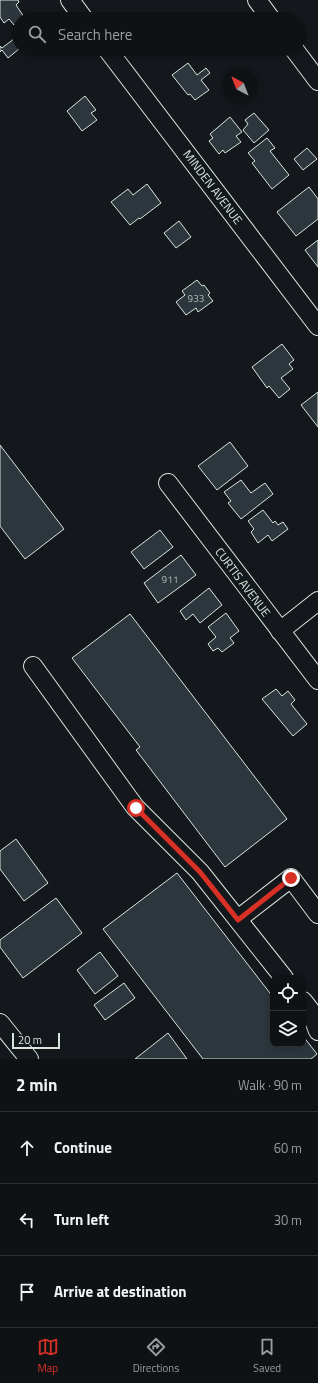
<!DOCTYPE html>
<html lang="en">
<head>
<meta charset="utf-8">
<style>
  body { margin:0; font-family:"Titillium Web",sans-serif; background:#181b1e; color:#f1f3f6 }
  .controls { position:absolute; right:12px; bottom:12px; display:grid; overflow:hidden; border-radius:8px; box-shadow:0 2px 6px #0003 }
  .controls button { width:36px; height:36px; display:grid; place-items:center; padding:0; border:0; border-bottom:1px solid #2f3234; background:#0f1215; color:#f1f3f6; font:20px sans-serif }
  .compass { position:absolute; left:222px; top:68px; width:36px; height:36px; border-radius:50%; background:#0f1215; box-shadow:0 2px 6px #0003; rotate:318deg }
  .scale { position:absolute; left:12px; bottom:10px; width:48px; box-sizing:border-box; padding-left:4px; border:2px solid #d8e6dc; border-top:0; font-size:11px; line-height:14px; white-space:nowrap; color:#d8e6dc; -webkit-text-stroke:3px #14181c; paint-order:stroke }
  .stop { position:absolute; width:12px; height:12px; margin:-9px; border:3px solid #d93025; border-radius:50%; background:#fff }
  .stop.end { background:#d93025; border-color:#fff; box-shadow:0 1px 4px #0008 }
  .list { margin:0; padding:0; list-style:none }
  h2 { display:flex; justify-content:space-between; align-items:center; height:52px; margin:0; padding:0 16px; font-size:17px }
  h2 small { font-size:13px; font-weight:400; color:#9b9ea0 }
  .list li { display:grid; grid-template-columns:26px 1fr auto; gap:12px; align-items:center; box-sizing:border-box; height:72px; padding:0 16px; border-top:1px solid #2f3234 }
  .list b { display:block; font-size:15px; white-space:nowrap }
  .list em { font-size:13px; font-style:normal; color:#9b9ea0 }
  .icon { flex:none; width:22px; height:22px; fill:none; stroke:currentColor; stroke-width:2; stroke-linecap:round; stroke-linejoin:round }
  .map { position:relative; flex:none; width:318px; height:1059px; overflow:hidden }
  .search { position:absolute; background:#0f1215; box-shadow:0 2px 6px #0003; left:12px; right:12px; top:12px; height:44px; display:flex; align-items:center; gap:10px; box-sizing:border-box; padding:0 14px; border-radius:22px; color:#9b9ea0; font-size:15px }
  .sheet { height:268px; background:#0f1215 }
  nav { display:flex; justify-content:space-around; align-items:center; box-sizing:border-box; height:56px; border-top:1px solid #2f3234; background:#0f1215; font-size:11px; color:#9b9ea0 }
  nav a { display:grid; justify-items:center; gap:2px }
  nav .on { color:#d93025 }
  .map>svg:first-child { display:block }
  .building { fill:#2c363c; stroke:#d8e6dc }
  .lines { fill:none; stroke-linecap:round; stroke-linejoin:round }
  .minor-casing { stroke:#d8e6dc; stroke-width:20 }
  .minor { stroke:#14181c; stroke-width:18 }
  .route { stroke:#d93025; stroke-width:5 }
  .labels { text-anchor:middle; dominant-baseline:central; stroke-width:3; stroke-linejoin:round; paint-order:stroke }
  .number-label { font-size:10px; fill:#adbab4 }
  .street-label { font-size:12px; fill:#d8e6dc; stroke:#14181c }
</style>
</head>
<body>
<div class="map">
<svg width="318" height="1059" viewBox="0 0 318 1059">
  <rect width="100%" height="100%" fill="#14181c"/>
  <g class="building">
    <path d="M0,0H18L19,2L16,5L24,17L19,19V21L14,25L9,19L4,23L0,17Z"/>
    <path d="M19,35V49L8,58L2,50L0,52V46L2,48Z"/>
    <path d="M25,49H35L29,54Z"/>
    <path d="M161,49H172L165,54Z"/>
    <path d="M188,63L197,75L206,68L210,73L201,80L209,90L195,100L190,94L188,95L172,75Z"/>
    <path d="M85,96L96,110L91,113L97,120L82,131L67,111Z"/>
    <path d="M254,113L269,130L254,143L243,130L248,124L245,120Z"/>
    <path d="M230,117L242,132L236,136L241,142L225,153L223,150L219,154L209,141L213,138L210,134Z"/>
    <path d="M267,138L275,148L270,151L289,175L272,189L252,163L255,161L248,153Z"/>
    <path d="M307,148L317,159L303,170L294,159Z"/>
    <path d="M147,184L161,203L140,219L139,218L130,225L111,202L128,189L133,195Z"/>
    <path d="M309,187L318,199V219L296,236L277,212Z"/>
    <path d="M179,221L191,237L176,248L164,233Z"/>
    <path d="M318,240V267L305,250Z"/>
    <path d="M197,280L202,286L204,285L210,293L208,295L213,301L198,312L196,308L186,315L176,302L185,295L182,291Z"/>
    <path d="M282,344L294,360L289,364L293,369L281,378L290,389L279,398L269,386L267,388L252,367Z"/>
    <path d="M318,392V427L301,405Z"/>
    <path d="M230,442L248,466L217,490L198,466Z"/>
    <path d="M0,445L64,529L25,559L0,526Z"/>
    <path d="M241,480L251,493L265,483L273,494L241,519L228,503L231,501L224,492Z"/>
    <path d="M263,510L273,523L275,521L278,525L283,522L288,529L272,541L268,535L258,543L251,532L254,529L248,521Z"/>
    <path d="M160,530L173,547L144,569L131,552Z"/>
    <path d="M181,555L196,575L158,603L144,583Z"/>
    <path d="M209,588L222,605L200,623L193,614L186,620L180,611Z"/>
    <path d="M226,613L239,631L230,638L234,643L222,652L218,648L213,651L208,644L216,637L208,627Z"/>
    <path d="M130,614L287,819L225,867L136,750L140,747L72,658Z"/>
    <path d="M276,689L282,696L288,691L295,700L291,704L307,724L293,736L262,699Z"/>
    <path d="M16,839L48,883L24,901L0,869V851Z"/>
    <path d="M177,873L273,997V1044H303V1036L317,1054L311,1059H203L103,929Z"/>
    <path d="M56,898L82,933L23,978L0,947V940Z"/>
    <path d="M100,952L118,976L95,994L77,970Z"/>
    <path d="M124,983L135,998L105,1020L94,1005Z"/>
    <path d="M168,1033L187,1059H135Z"/>
  </g>
  <g class="lines">
    <defs>
      <g id="minor">
        <path d="M70,0L84,19"/>
        <path d="M257,0L271,19"/>
        <path d="M107,49L318,326"/>
        <path d="M294,49L318,81"/>
        <path d="M168,483L318,680"/>
        <path d="M280,631L318,601"/>
        <path d="M33,666L135,807L200,872L284,978"/>
        <path d="M238,919L291,878L318,914"/>
        <path d="M303,1001L310,1010L318,1031"/>
        <path d="M0,1023L29,1059"/>
      </g>
    </defs>
    <use href="#minor" class="minor-casing"/>
    <use href="#minor" class="minor"/>
  </g>
  <g class="lines">
    <path class="route" d="M136,808L200,872L238,920L291,878"/>
  </g>
  <g class="labels">
    <g class="number-label">
      <text x="196" y="298">933</text>
      <text x="170" y="579">911</text>
    </g>
    <g class="street-label">
      <text transform="translate(213 187) rotate(53)">MINDEN AVENUE</text>
      <text transform="translate(243 582) rotate(53)">CURTIS AVENUE</text>
    </g>
  </g>
</svg>
<div class="controls">
<button><svg class="icon" aria-label="locate" viewBox="0 0 24 24"><circle cx="12" cy="12" r="6"/><path d="M12 2v4M12 18v4M2 12h4M18 12h4"/></svg></button>
<button><svg class="icon" aria-label="layers" viewBox="0 0 24 24"><path d="M12 4l9 5-9 5-9-5zM3 14l9 5 9-5"/></svg></button>
</div>
<svg class="compass" viewBox="-18 -18 36 36"><path d="M0-13l5 13h-10z" fill="#e53935"/><path d="M0 13l5-13h-10z" fill="#9b9ea0"/></svg>
<div class="scale">20 m</div>
<div class="stop" style="left:136px;top:808px"></div>
<div class="stop end" style="left:291px;top:878px"></div>
<div class="search"><svg class="icon" aria-label="search" viewBox="0 0 24 24"><circle cx="10" cy="10" r="6"/><path d="M15 15l6 6"/></svg>Search here</div>
</div>
<section class="sheet">
<h2>2 min<small>Walk · 90 m</small></h2>
<ul class="list">
<li><svg class="icon" aria-label="ahead" viewBox="0 0 24 24"><path d="M12 20V5M6 11l6-6 6 6"/></svg><div><b>Continue</b></div><em>60 m</em></li>
<li><svg class="icon" aria-label="left" viewBox="0 0 24 24"><path d="M17 20v-9H6M10 6l-5 5 5 5"/></svg><div><b>Turn left</b></div><em>30 m</em></li>
<li><svg class="icon" aria-label="arrive" viewBox="0 0 24 24"><path d="M6 21V4h12l-3 4 3 4H6"/></svg><div><b>Arrive at destination</b></div></li>
</ul>
</section>
<nav>
<a class="on"><svg class="icon" aria-label="map" viewBox="0 0 24 24"><path d="M3 6l6-2 6 2 6-2v14l-6 2-6-2-6 2zM9 4v14M15 6v14"/></svg>Map</a>
<a><svg class="icon" aria-label="directions" viewBox="0 0 24 24"><path d="M12 3l9 9-9 9-9-9zM9 14v-3h6M13 9l2 2-2 2"/></svg>Directions</a>
<a><svg class="icon" aria-label="saved" viewBox="0 0 24 24"><path d="M7 4h10v16l-5-4-5 4z"/></svg>Saved</a>
</nav>
</body>
</html>
